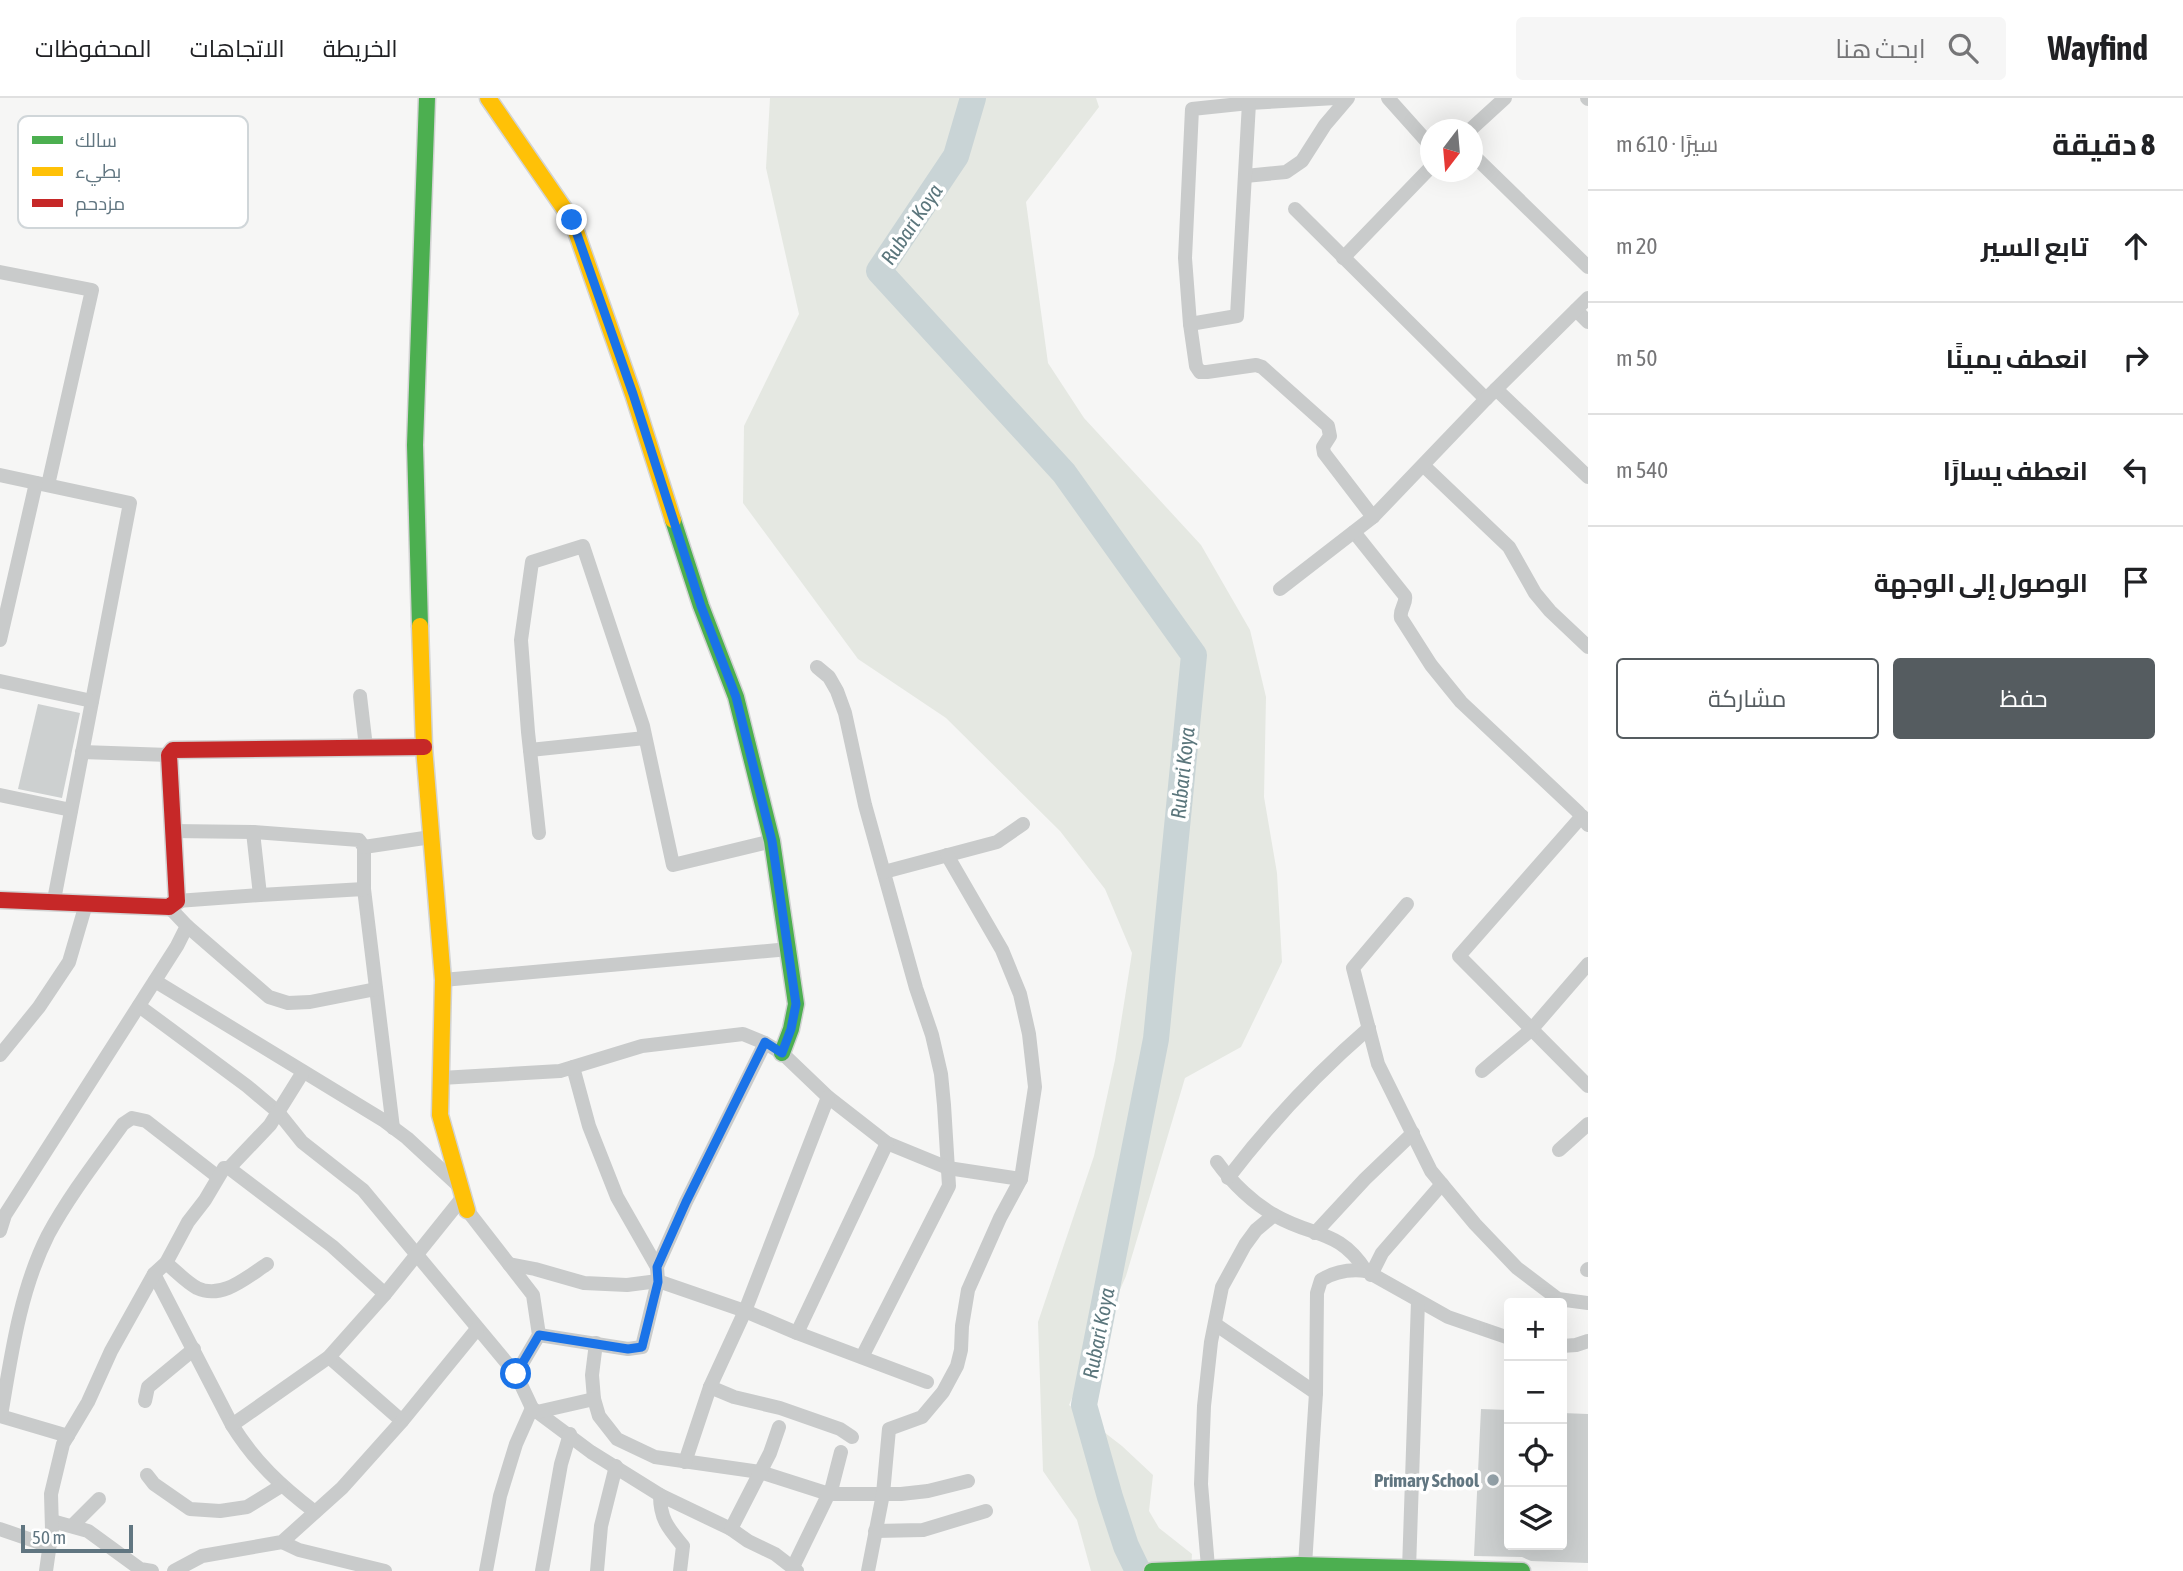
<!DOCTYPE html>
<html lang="ar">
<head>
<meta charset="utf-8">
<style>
  body { margin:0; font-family:"Asap Condensed",Cairo,sans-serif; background:#f6f6f6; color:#202124; direction:rtl }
  .controls { position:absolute; right:21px; bottom:21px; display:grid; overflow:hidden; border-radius:7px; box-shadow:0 7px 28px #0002 }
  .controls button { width:63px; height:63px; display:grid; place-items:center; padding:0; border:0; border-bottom:2px solid #e0e0e0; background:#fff; color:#202124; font:35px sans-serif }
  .compass { position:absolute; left:1420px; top:21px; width:63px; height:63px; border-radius:50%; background:#fff; box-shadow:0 7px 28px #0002; rotate:196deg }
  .scale { position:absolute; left:21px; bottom:18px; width:112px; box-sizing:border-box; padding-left:7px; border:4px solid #617681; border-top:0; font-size:19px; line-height:24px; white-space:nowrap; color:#617681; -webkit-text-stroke:5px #fff; paint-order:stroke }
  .stop { position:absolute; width:21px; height:21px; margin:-16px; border:5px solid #1a73e8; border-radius:50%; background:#fff }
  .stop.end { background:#1a73e8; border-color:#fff; box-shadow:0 2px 7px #0008 }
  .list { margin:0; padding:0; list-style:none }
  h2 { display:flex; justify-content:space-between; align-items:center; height:91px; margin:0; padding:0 28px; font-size:30px }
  h2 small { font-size:23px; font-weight:400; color:#757577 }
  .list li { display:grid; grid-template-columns:46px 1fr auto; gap:21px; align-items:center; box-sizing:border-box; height:112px; padding:0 28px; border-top:2px solid #e0e0e0 }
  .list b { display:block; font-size:26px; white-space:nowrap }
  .list em { font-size:23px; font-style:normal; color:#757577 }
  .actions { display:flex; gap:14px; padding:21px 28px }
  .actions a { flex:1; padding:16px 0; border:2px solid #555c60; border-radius:7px; text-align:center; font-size:24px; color:#555c60 }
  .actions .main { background:#555c60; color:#fff }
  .icon { flex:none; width:38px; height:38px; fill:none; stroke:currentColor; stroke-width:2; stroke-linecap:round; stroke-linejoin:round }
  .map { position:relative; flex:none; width:1588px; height:1473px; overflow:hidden; direction:ltr }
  header { display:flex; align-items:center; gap:42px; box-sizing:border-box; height:98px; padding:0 35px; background:#fff; border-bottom:2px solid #e0e0e0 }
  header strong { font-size:33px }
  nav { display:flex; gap:38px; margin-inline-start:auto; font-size:24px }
  .search { width:490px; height:63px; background:#f6f6f6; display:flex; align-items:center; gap:18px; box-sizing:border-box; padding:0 24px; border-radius:7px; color:#757577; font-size:26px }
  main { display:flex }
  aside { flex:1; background:#fff }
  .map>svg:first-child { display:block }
  .green { fill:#e5e8e2 }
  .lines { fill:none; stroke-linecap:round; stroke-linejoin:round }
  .river { stroke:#c9d4d6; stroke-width:26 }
  .building { fill:#cdd0d0 }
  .fast-casing { stroke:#d2d3d3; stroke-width:19 }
  .slow-casing { stroke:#d2d3d3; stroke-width:19 }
  .jam-casing { stroke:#d2d3d3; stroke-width:19 }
  .street { stroke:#c9cbcb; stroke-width:14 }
  .fast { stroke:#4caf50; stroke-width:16 }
  .slow { stroke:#ffc107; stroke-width:16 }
  .jam { stroke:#c62828; stroke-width:16 }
  .route { stroke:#1a73e8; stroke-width:9 }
  .poi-dot { fill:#95a3aa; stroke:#fff; stroke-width:2.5 }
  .labels { text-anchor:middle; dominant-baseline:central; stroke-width:7; stroke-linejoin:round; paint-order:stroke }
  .poi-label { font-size:19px; font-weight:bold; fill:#617681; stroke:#fff; text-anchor:end }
  .water-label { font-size:21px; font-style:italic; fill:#5b767c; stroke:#fff }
  .key { fill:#fff; stroke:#d0d6d9; stroke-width:2 }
  .key-label { font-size:19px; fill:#617681 }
</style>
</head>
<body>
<header>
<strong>Wayfind</strong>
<div class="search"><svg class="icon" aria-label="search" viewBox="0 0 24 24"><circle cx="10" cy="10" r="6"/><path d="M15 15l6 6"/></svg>ابحث هنا</div>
<nav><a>الخريطة</a><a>الاتجاهات</a><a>المحفوظات</a></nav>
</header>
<main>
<aside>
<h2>8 دقيقة<small>سيرًا · 610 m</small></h2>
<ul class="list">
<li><svg class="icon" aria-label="ahead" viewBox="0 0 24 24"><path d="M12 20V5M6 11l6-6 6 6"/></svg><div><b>تابع السير</b></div><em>20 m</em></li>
<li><svg class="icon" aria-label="right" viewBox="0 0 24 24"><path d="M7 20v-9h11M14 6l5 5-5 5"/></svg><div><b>انعطف يمينًا</b></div><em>50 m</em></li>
<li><svg class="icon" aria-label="left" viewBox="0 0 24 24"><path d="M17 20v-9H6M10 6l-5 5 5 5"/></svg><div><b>انعطف يسارًا</b></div><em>540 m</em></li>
<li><svg class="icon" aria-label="arrive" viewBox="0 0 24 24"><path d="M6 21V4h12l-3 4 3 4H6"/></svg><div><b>الوصول إلى الوجهة</b></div></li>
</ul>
<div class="actions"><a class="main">حفظ</a><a>مشاركة</a></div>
</aside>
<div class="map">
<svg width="1588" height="1473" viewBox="0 0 1588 1473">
  <rect width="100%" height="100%" fill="#f6f6f5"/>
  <path class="green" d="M770,0H1096L1099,9L1026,104L1048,265L1084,320L1201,447L1250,532L1266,599L1264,699L1277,775L1282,864L1241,949L1185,980L1126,1178L1069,1307L1122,1348L1153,1377L1149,1413L1159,1430L1192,1456L1191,1473H1091L1077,1422L1043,1373L1038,1224L1094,1058L1115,962L1132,855L1105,791L1060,733L946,620L858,561L743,405L744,328L799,216L766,70Z"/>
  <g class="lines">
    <path class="river" d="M973,0L956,58L879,173L1064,375L1194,557L1156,941L1084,1307L1110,1399L1126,1448L1138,1473"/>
  </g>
  <g class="building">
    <path d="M38,606L80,615L62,700L18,691Z"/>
    <path d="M1481,1311L1509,1312V1447H1562V1315L1588,1316V1465L1531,1463L1522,1459L1474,1458Z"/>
  </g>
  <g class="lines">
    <defs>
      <g id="fast">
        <path d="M673,422L701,508L736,599L772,743L796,906L791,931L782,955"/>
        <path d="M420,528L415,347L427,0"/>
        <path d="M1152,1473L1298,1467L1522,1473"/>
      </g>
      <g id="slow">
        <path d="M488,0L572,122L633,296L673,422"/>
        <path d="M420,528L424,649L443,882L440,1017L467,1112"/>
      </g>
      <path id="jam" d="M0,802L169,809L177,803L169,657L173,652L424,649"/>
    </defs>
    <use href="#fast" class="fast-casing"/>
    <use href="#slow" class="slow-casing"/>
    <use href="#jam" class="jam-casing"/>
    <g class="street">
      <path d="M1336,0L1249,5L1192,11L1185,160L1190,226L1196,268L1200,274H1207L1256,267L1262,269L1328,328L1330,338L1323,349L1324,355L1373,419"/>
      <path d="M1388,0L1430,47"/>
      <path d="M1587,0L1588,1"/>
      <path d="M1470,32L1505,0"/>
      <path d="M1472,56L1588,169"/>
      <path d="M1245,78L1286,74L1302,63L1325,27L1348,0"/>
      <path d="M1295,111L1486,301"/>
      <path d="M1343,160L1430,70"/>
      <path d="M0,174L92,192L48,387"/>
      <path d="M1576,212L1588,224"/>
      <path d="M1190,226L1237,218L1249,5"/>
      <path d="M1496,291L1588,379"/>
      <path d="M1424,368L1509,449L1535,495L1550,513L1588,549"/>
      <path d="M0,377L130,405L54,802"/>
      <path d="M1354,434L1405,498C1407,506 1399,511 1401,520L1431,567L1461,604L1578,714L1588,727"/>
      <path d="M1280,491L1373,419L1486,301L1588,200"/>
      <path d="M0,542L36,385"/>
      <path d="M817,569L829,579L837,593L845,615L865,707L916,890L932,937L941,976L944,1007L949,1088L862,1259"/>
      <path d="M0,583L92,603"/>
      <path d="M360,598L366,649"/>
      <path d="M530,652L645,640"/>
      <path d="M82,654L169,657"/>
      <path d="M0,697L71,712"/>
      <path d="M1582,718L1459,858L1588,988"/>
      <path d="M172,733L253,734L359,742L364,749V791L393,1030"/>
      <path d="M253,734L260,797"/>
      <path d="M539,735L528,634L521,542L532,464L583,448L643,628L673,767L772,743"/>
      <path d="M364,749L431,739"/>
      <path d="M884,774L997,744L1023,726"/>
      <path d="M177,803L260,797L364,791"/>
      <path d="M1407,806L1353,870L1378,966L1431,1073L1475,1126L1517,1170L1558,1201L1588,1205"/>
      <path d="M187,828L269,899L288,905L310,904L376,891"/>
      <path d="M443,882L789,851"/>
      <path d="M155,883L383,1022L407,1040L460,1089"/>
      <path d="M139,908L247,988L278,1014L302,1044L363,1092L516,1276"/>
      <path d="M0,957L39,909L69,864L86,806"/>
      <path d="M573,969L589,1028L617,1099L657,1169"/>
      <path d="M1482,973L1531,932L1588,866"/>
      <path d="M441,980L560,973L642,948L743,936L765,945L782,955L828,999L887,1045L948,1070L1021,1081"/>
      <path d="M1559,1052L1588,1026"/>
      <path d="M1217,1064C1232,1085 1254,1106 1276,1118C1315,1140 1339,1131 1366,1173"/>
      <path d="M229,1070L332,1148L385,1196"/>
      <path d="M1228,1080C1270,1025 1317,975 1369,930"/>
      <path d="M467,1112L533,1197L539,1237L516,1276L532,1310L591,1354L660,1397L731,1431L748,1443L775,1456L797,1473"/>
      <path d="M0,1133L5,1117L177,848L187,828L169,809"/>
      <path d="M1315,1135L1365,1081L1413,1035"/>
      <path d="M166,1165C176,1173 186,1184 197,1190C222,1202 247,1179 267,1166"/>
      <path d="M509,1166L535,1171L584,1185L627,1187L658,1183L745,1213L797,1235L927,1284"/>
      <path d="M1587,1172L1588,1171"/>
      <path d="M154,1176L232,1327C255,1364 281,1388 315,1414"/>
      <path d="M1371,1177L1382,1155L1442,1086"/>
      <path d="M1215,1226L1316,1295"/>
      <path d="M797,1235L887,1045"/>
      <path d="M539,1237L628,1251L642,1249L658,1183L657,1169L686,1104L765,945"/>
      <path d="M1562,1248L1576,1247L1588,1243"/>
      <path d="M329,1259L402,1323"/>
      <path d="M710,1289L734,1299L780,1310L840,1331L852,1339"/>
      <path d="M594,1301L592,1277L596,1245"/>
      <path d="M145,1303L148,1289L194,1251"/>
      <path d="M537,1314L594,1301L599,1318L617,1341L655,1359L760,1374L829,1396H901L928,1393L968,1383"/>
      <path d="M0,1318L68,1338"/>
      <path d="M1,1318C11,1258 20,1192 48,1137C69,1098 97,1062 123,1026L132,1020L146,1023L218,1079"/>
      <path d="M232,1327L329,1259L385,1196L463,1099"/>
      <path d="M685,1364L710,1289L745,1213L828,999"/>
      <path d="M147,1377L154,1386L190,1411L220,1413L247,1409L281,1388"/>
      <path d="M660,1397C660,1421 668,1430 683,1448L680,1473"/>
      <path d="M52,1423L88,1433L140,1471L152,1473"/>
      <path d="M72,1428L99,1401"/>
      <path d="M0,1431L49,1448"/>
      <path d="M731,1431L770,1355L779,1329"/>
      <path d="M875,1433L923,1432L986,1413"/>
      <path d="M282,1444L299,1452L385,1473"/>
      <path d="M1305,1467L1316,1295L1317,1195L1321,1182C1334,1174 1350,1171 1366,1173L1448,1219L1509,1240"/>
      <path d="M793,1469L832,1389L841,1354"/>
      <path d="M1208,1469L1201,1386L1204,1308L1211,1244L1222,1189L1245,1147L1256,1132L1274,1117"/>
      <path d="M1409,1471L1418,1203"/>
      <path d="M46,1473L52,1431L51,1396L63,1346L88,1304L111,1253L154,1176L166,1165L188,1124L205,1102L224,1070H229L270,1027L303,974"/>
      <path d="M174,1473L202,1458L282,1444L342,1390L402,1323L477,1231"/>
      <path d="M486,1473L500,1398L516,1346L532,1310"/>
      <path d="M542,1473L561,1366L570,1336"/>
      <path d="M597,1473L601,1428L616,1368"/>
      <path d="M868,1473L883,1396L889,1331L922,1319L943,1294L957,1268L961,1252L962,1228L968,1192L1000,1120L1021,1081L1035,989L1029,936L1020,896L1002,852L947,757"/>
    </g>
    <use href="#fast" class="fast"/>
    <use href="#slow" class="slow"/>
    <use href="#jam" class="jam"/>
  </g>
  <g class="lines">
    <path class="route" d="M516,1276L539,1237L628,1251L642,1249L658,1184L657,1169L686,1104L765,944L782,955L791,931L796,906L772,743L736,599L701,508L633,296L572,122"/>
  </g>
  <circle class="poi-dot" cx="1493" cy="1382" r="7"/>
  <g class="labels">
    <g class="poi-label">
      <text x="1479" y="1382">Primary School</text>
    </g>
    <g class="water-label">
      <text transform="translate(911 126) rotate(-56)">Rubari Koya</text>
      <text transform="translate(1182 675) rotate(-84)">Rubari Koya</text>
      <text transform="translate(1098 1235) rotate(-79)">Rubari Koya</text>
    </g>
  </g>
  <rect x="18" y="18" width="230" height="112" rx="10" class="key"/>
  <rect x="32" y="38" width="31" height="8" fill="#4caf50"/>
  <rect x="32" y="69" width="31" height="9" fill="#ffc107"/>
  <rect x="32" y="101" width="31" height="8" fill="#c62828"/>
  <g class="key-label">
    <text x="75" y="49">سالك</text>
    <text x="75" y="80">بطيء</text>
    <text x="75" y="112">مزدحم</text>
  </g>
</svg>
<div class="controls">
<button>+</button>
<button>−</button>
<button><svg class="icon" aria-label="locate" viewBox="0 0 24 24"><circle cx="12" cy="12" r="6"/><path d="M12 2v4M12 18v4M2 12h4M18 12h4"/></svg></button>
<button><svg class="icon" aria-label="layers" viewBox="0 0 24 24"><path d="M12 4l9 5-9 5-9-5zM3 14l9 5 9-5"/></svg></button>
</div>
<svg class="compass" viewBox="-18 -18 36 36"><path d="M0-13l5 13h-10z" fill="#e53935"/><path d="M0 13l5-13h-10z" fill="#757577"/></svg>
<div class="scale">50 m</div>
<div class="stop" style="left:516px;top:1276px"></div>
<div class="stop end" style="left:572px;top:122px"></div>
</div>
</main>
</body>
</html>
